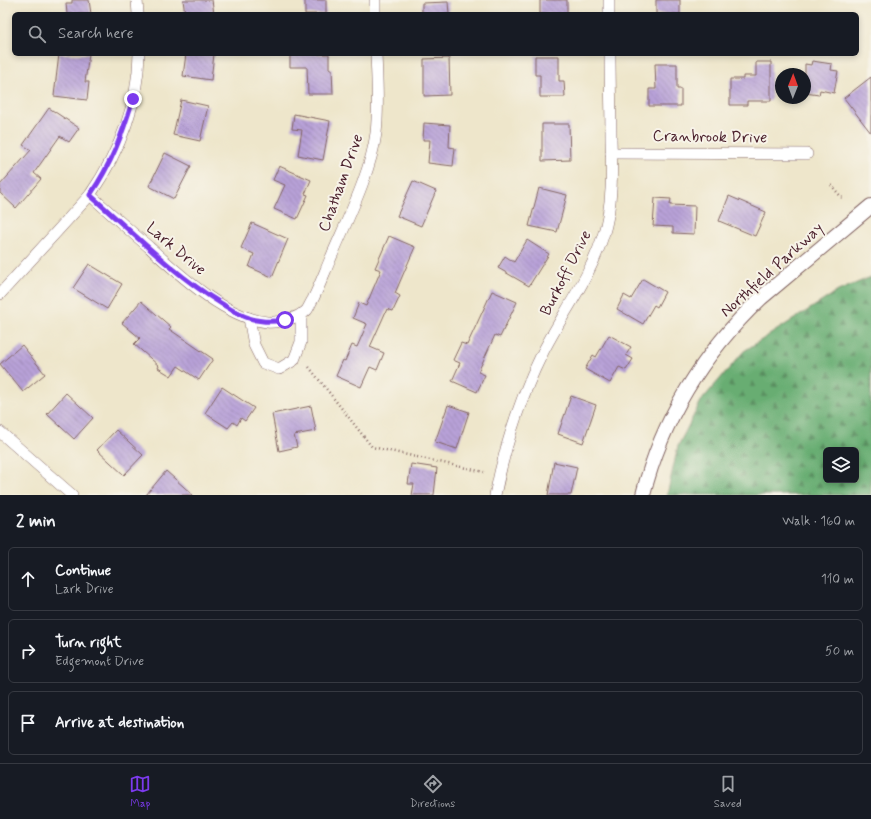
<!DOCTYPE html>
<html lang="en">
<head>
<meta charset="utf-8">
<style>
  body { margin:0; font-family:Mynerve,sans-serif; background:#242831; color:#f1f3f6 }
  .controls { position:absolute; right:12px; bottom:12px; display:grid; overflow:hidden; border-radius:6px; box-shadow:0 2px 6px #0003 }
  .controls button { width:36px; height:36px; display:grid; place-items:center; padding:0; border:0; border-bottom:1px solid #363941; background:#171b24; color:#f1f3f6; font:20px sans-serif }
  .compass { position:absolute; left:775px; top:68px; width:36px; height:36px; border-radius:50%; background:#171b24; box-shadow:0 2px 6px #0003; rotate:1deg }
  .stop { position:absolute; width:12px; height:12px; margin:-9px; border:3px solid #7c3aed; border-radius:50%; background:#fff }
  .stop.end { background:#7c3aed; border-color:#fff; box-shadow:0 1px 4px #0008 }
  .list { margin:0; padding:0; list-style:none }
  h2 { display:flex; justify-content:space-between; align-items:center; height:52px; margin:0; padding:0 16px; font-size:17px }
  h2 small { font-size:13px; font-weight:400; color:#9ea1a6 }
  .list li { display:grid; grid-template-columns:26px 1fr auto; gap:12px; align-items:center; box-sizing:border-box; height:64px; margin:0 8px 8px; padding:0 8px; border:1px solid #363941; border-radius:6px }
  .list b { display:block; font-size:15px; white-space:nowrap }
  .list p { margin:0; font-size:13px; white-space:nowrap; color:#9ea1a6 }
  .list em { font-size:13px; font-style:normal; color:#9ea1a6 }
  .icon { flex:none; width:22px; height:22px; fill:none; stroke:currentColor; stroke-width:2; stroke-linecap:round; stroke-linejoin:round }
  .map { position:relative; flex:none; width:871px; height:495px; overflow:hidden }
  .search { position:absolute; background:#171b24; box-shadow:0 2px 6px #0003; left:12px; right:12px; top:12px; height:44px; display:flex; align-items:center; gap:10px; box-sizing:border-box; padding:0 14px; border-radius:6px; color:#9ea1a6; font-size:15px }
  .sheet { height:268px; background:#171b24 }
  nav { display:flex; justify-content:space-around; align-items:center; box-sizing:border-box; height:56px; border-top:1px solid #363941; background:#171b24; font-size:11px; color:#9ea1a6 }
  nav a { display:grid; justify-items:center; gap:2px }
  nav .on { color:#7c3aed }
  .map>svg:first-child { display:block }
  .forest { fill:url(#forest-firs); stroke:#59664e; fill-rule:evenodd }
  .building { fill:url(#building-back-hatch) }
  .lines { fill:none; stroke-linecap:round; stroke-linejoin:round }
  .minor-casing { stroke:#836563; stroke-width:12 }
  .tertiary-casing { stroke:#836563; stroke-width:16 }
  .path { stroke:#836563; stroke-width:2.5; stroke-dasharray:1 3; stroke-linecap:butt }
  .minor { stroke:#fff; stroke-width:11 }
  .tertiary { stroke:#fff; stroke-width:14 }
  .route { stroke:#7c3aed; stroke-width:5 }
  .labels { text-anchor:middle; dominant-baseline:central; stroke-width:4; stroke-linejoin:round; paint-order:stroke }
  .street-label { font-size:16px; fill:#4a1f2b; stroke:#f7f3e8 }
</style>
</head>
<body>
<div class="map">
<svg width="871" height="495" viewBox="0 0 871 495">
  <defs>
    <pattern id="forest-firs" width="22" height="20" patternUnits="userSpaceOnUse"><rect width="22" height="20" fill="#68ad72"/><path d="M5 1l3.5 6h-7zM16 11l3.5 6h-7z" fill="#588c5e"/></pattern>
    <pattern id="building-back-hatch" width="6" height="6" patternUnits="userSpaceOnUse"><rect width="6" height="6" fill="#b8a1d8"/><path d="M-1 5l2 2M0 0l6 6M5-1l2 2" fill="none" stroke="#9883af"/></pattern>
  </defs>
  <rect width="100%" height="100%" fill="#f7f3e8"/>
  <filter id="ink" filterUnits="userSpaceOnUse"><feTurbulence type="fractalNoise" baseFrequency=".025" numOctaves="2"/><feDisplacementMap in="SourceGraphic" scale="8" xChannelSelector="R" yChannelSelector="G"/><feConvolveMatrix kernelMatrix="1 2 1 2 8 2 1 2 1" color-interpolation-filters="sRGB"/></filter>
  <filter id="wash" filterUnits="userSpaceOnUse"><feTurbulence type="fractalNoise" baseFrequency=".012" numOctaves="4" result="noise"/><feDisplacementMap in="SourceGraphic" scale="16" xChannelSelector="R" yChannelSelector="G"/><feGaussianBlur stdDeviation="0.9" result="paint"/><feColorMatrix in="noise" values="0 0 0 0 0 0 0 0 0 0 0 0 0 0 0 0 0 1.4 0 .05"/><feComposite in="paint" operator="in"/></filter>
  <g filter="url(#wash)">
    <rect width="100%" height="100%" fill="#eee6cb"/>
    <path class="forest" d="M871,277V495H667L678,446L701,401L744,351L838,291ZM826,450H856V480H826Z"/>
    <g id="blocks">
      <g class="building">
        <path d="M72,0H89L91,14H67L66,3H72Z"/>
        <path d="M183,0H212L214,14H185Z"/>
        <rect x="305" y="0" width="21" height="14"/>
        <rect x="540" y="0" width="27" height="14"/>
        <rect x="656" y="0" width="24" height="14"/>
        <path d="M448,2L449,14H422V3Z"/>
        <path d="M59,54H89L85,82H89L87,100L54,96Z"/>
        <path d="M186,54H214L211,80L183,76Z"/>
        <path d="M290,54H329V69H332L333,94H308L307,67H290Z"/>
        <path d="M535,56H559V81H564L565,97H540V75H535Z"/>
        <path d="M449,58L450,95L424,96V59Z"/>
        <path d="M812,61L832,64L831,70L838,71L834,93L820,90L819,95L805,93V64L811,65Z"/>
        <path d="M756,62H771V101H747V105H730V79H743V76H756Z"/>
        <path d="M655,64H677V89H681V106H649V89H656Z"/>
        <path d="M871,77V133L844,98Z"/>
        <path d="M181,100L208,106L200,141L173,135Z"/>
        <path d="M49,108L79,128L69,142L60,136L34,173L41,179L16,208L0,193V185L31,150L23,145Z"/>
        <path d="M294,114L330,121L323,160L298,155L302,130L292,129Z"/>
        <path d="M424,123L450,125L449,147L455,148L453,166L428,163L430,140H423Z"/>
        <path d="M542,124H569L570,160L542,161Z"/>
        <path d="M165,153L191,166L174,199L149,186Z"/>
        <path d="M279,166L311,180L305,194L308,195L297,219L274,209L285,185L273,180Z"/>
        <path d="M413,181L436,191L421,226L397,216Z"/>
        <path d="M539,188L567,195L557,232L529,226Z"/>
        <path d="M729,196L766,212L755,236L719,221Z"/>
        <path d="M655,198L671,199L670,205L695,206L694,234L673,233V227L653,226Z"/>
        <path d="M252,223L288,239L272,277L249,267L254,254L241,248Z"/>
        <path d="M389,236L415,247L395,293L400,296L393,311L387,309L370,347L384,353L377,370L370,367L361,387L336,376L343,360L345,361L352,345L357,347L367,324L353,318L359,303L366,306L381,270L375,268Z"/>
        <path d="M527,240L549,254L529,286L498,268L505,256L514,262Z"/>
        <path d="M89,264L122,284L107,309L73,288Z"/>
        <path d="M643,279L665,292L657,307L654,305L643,324L617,309L624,295L631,299Z"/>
        <path d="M492,291L517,302L500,337L495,335L478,372L485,375L477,392L452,381L460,363L453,360L461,343L467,345Z"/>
        <path d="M141,301L171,327L169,329L213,359L199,380L178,366L171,376L158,368L159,366L134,344L140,338L122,323Z"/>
        <path d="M609,335L631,347L626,355L633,359L626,370L619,367L610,383L585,369L593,355L596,357Z"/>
        <path d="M22,345L45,374L23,392L0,364Z"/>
        <path d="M222,387L254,408L245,421L241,418L237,425L233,422L228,428L205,413Z"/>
        <path d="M66,393L93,418L74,439L47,414Z"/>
        <path d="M571,396L596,405L583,443L558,434Z"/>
        <path d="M448,405L469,412L457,449L435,442Z"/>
        <path d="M311,406L316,431L294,435L297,447L279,451L272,414Z"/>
        <path d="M116,430L143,455L124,475L97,450Z"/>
        <path d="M554,462L577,467L571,495H548Z"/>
        <path d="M411,464L437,468L434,495H412L414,484H408Z"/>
        <path d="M166,471L193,495H146Z"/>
      </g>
    </g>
  </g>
  <g filter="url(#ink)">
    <use href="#blocks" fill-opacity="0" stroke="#836563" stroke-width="1"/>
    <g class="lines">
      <defs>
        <g id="minor">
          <path d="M137,0L138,14"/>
          <path d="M375,0V14"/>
          <path d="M609,0V14"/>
          <path d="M611,153L807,154"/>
          <path d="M90,195C109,212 129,230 149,247C179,274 225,318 267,322C277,323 300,318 307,310C309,307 311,302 313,299C319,287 324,274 330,260C346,222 371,173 376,133C379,107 377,80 376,54"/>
          <path d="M0,294L90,195C118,154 138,105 139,54"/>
          <path d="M249,318L254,345L263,363L279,369L294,360L301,342V314"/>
          <path d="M0,432L72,495"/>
          <path d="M495,495C505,446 520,398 542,354C562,314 590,278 603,236C613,205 612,171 611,139C611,111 610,82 610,54"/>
        </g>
        <path id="tertiary" d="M643,495C662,419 704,352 761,298L871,206"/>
      </defs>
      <use href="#minor" class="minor-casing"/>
      <use href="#tertiary" class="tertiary-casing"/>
      <g class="path">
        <path d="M831,185L843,199"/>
        <path d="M309,367L372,447L484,472"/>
      </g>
      <use href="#minor" class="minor"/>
      <use href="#tertiary" class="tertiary"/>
    </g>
  </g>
  <g class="lines" filter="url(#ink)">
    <path class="route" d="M133,99C122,135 112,163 90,195C131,231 175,276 222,304C230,309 239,315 249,318C261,322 273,322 285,320"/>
  </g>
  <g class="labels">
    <g class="street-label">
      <text transform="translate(710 137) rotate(1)">Cranbrook Drive</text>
      <text transform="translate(341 183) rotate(-70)">Chatham Drive</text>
      <text transform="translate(176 249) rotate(40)">Lark Drive</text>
      <text transform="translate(772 270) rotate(-42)">Northfield Parkway</text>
      <text transform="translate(566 273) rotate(-63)">Burkoff Drive</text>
    </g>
  </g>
</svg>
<div class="controls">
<button><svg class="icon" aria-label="layers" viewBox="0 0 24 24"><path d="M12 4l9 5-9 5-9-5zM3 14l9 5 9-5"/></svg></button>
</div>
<svg class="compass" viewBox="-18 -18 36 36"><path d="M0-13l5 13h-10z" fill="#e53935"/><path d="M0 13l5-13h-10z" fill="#9ea1a6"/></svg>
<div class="stop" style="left:285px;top:320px"></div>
<div class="stop end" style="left:133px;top:99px"></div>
<div class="search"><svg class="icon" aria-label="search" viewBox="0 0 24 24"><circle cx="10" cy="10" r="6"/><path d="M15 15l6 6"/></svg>Search here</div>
</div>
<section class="sheet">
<h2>2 min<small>Walk · 160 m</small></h2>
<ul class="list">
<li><svg class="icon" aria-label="ahead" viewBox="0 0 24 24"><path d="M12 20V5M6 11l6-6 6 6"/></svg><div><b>Continue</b><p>Lark Drive</p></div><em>110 m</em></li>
<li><svg class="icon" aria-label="right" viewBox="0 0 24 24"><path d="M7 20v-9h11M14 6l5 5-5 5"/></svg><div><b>Turn right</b><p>Edgemont Drive</p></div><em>50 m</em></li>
<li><svg class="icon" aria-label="arrive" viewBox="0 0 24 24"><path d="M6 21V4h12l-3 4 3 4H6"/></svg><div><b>Arrive at destination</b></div></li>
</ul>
</section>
<nav>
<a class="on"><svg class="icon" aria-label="map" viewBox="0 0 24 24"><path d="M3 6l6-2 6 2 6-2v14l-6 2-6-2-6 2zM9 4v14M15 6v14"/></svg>Map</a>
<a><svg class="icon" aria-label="directions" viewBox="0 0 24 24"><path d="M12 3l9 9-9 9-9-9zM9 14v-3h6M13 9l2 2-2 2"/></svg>Directions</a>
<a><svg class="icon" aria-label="saved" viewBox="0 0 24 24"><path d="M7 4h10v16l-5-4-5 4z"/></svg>Saved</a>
</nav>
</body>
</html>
